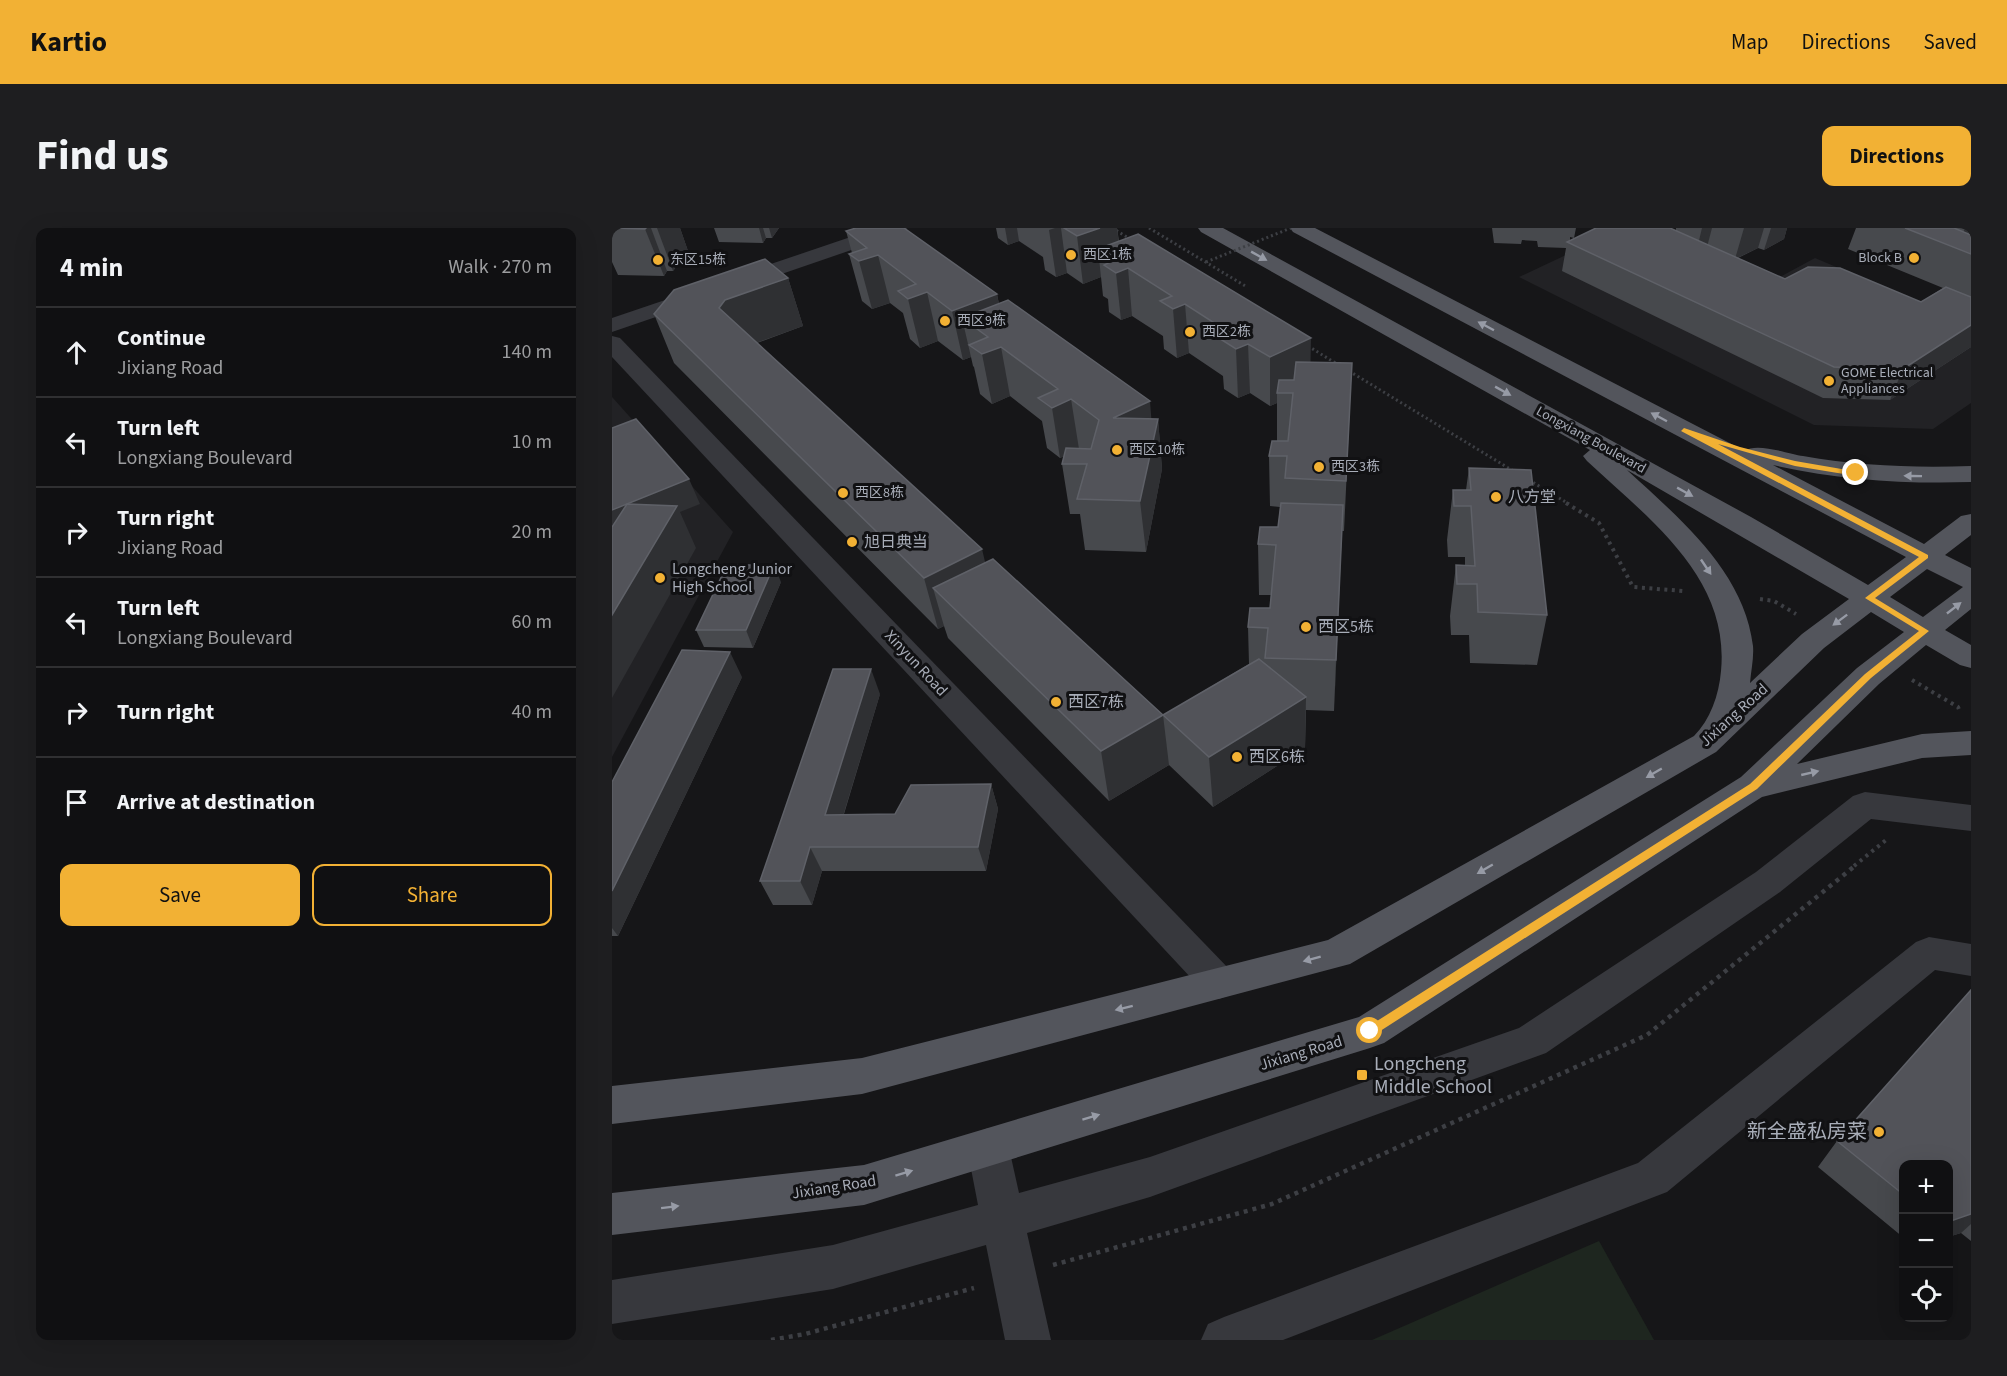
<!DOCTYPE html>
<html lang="en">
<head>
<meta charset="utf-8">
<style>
  body { margin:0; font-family:"Source Sans 3","Noto Sans SC",sans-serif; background:#1e1e20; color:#f1f3f6 }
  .controls { position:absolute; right:18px; bottom:18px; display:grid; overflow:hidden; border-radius:12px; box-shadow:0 6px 24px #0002 }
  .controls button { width:54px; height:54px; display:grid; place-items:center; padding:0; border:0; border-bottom:2px solid #303032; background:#101012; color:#f1f3f6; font:30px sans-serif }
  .stop { position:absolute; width:18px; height:18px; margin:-14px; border:4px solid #f2b134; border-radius:50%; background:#fff }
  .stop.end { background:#f2b134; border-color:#fff; box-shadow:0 2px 6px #0008 }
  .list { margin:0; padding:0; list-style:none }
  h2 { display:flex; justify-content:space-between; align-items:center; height:78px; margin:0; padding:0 24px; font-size:26px }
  h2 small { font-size:20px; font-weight:400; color:#9c9d9f }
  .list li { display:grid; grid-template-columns:39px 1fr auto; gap:18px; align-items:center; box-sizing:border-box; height:90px; padding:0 24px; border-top:2px solid #303032 }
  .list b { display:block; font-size:22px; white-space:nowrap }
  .list p { margin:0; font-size:20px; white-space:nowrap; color:#9c9d9f }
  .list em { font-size:20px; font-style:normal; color:#9c9d9f }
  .actions { display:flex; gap:12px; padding:18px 24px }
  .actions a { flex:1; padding:14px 0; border:2px solid #f2b134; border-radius:12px; text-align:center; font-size:21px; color:#f2b134 }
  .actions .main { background:#f2b134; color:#111 }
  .icon { flex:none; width:33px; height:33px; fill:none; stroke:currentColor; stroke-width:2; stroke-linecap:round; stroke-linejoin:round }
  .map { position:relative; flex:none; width:1359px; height:1112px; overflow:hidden; border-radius:12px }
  header { display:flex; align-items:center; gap:36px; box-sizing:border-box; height:84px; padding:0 30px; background:#f2b134; color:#111 }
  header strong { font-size:28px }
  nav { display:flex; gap:33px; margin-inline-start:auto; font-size:21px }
  .intro { display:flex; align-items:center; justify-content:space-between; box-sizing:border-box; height:144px; padding:0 36px }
  h1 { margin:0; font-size:42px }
  .button { padding:15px 27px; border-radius:12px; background:#f2b134; color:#111; font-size:21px; font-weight:700 }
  main { display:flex; gap:36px; padding:0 36px }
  aside { flex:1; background:#101012; border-radius:12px; box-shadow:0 6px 24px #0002 }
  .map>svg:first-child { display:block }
  .built { fill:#222225 }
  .green { fill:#1e261f }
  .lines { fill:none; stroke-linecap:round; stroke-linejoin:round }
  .path-far2 { stroke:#3d3f44; stroke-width:3; stroke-dasharray:2 3; stroke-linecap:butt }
  .path-far1 { stroke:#3d3f44; stroke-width:4; stroke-dasharray:3 4.5; stroke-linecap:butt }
  .path { stroke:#3d3f44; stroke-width:4.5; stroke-dasharray:4 5; stroke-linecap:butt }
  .minor { fill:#37383d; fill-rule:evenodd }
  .major { fill:#53555c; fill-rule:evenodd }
  .path-bridge { stroke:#3d3f44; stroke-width:3; stroke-dasharray:2 3; stroke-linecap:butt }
  .wall { fill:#47494d }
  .shaded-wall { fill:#2f3033 }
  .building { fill:#525359; stroke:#5f6168; stroke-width:1.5 }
  .oneway { fill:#979ba6 }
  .route { fill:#f2b134 }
  .poi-dot { fill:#f2b134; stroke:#111113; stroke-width:2 }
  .labels { text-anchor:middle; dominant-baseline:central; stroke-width:6; stroke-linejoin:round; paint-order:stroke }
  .far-poi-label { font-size:14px; fill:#a8adb8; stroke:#111113; text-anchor:start }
  .far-street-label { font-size:14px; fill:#a8adb8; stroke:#111113 }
  .poi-label { font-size:16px; fill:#a8adb8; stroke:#111113; text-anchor:start }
  .street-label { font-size:16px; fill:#a8adb8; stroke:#111113 }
  .near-poi-label { font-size:20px; fill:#a8adb8; stroke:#111113; text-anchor:start }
</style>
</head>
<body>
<header>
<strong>Kartio</strong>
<nav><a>Map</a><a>Directions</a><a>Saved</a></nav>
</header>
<div class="intro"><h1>Find us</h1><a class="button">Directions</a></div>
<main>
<aside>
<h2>4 min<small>Walk · 270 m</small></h2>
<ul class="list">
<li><svg class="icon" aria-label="ahead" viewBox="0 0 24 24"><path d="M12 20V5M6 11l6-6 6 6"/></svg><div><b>Continue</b><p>Jixiang Road</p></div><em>140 m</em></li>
<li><svg class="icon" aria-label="left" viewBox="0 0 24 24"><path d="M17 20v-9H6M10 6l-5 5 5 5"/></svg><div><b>Turn left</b><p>Longxiang Boulevard</p></div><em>10 m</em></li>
<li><svg class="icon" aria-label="right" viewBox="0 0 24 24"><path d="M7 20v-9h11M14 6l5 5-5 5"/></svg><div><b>Turn right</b><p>Jixiang Road</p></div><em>20 m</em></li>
<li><svg class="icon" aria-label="left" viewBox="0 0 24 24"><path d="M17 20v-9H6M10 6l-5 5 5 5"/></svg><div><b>Turn left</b><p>Longxiang Boulevard</p></div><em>60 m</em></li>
<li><svg class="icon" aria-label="right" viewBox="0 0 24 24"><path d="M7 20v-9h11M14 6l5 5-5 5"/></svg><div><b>Turn right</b></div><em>40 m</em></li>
<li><svg class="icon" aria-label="arrive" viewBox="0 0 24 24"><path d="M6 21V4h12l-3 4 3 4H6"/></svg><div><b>Arrive at destination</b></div></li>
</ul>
<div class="actions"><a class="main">Save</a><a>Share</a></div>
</aside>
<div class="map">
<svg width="1359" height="1112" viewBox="0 0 1359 1112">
  <rect width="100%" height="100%" fill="#161618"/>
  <g class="built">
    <path d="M1005,3L1140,64L1203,30L1359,96V175L1321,201L1202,197L907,49Z"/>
    <path d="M0,169L121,304L0,529Z"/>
  </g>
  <path class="green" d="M987,1013L1042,1112H760Z"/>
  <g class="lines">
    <g class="path-far2">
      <path d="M500,0L520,12"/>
      <path d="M537,0L635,59"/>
      <path d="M696,118L725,136"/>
      <path d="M737,143L903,244"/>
      <path d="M917,252L957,276"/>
    </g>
    <g class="path-far1">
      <path d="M954,275L987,295L1021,359L1071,363"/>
      <path d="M1148,371L1162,373L1184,386"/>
      <path d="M1300,452L1346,479L1348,484"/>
      <path d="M1242,638L1274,612"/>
    </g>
    <g class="path">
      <path d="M441,1037L660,976L1035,807L1244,637"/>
      <path d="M159,1112L193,1106L362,1060"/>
    </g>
    <g class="minor">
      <path d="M265,0H295L292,4L0,104V90Z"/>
      <path d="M0,108L8,110L620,744L626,755L620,766L607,771L594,766L0,129Z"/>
      <path d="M1253,564L1359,577V603L1259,591L1168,664L934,825L538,969L415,1005L439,1112H393L374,1017L221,1061L0,1096V1052L221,1017L366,977L355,920L361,906L376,900L391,906L397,920L407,965L538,929L907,800L1144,644L1241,568Z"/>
      <path d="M1317,709L1359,716V748L1323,742L1055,964L671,1112H589L596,1096L612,1089L1026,935L1304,714Z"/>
    </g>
    <path class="major" d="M586,0H611L1139,289L1256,357L1294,329L681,4L678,0H703L1133,223C1144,214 1177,226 1191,228C1247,238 1303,240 1359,238V254C1292,256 1226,252 1161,237L1312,316L1349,288L1359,286V307L1333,327L1359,340V381L1333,402L1359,417V440L1348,437L1314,417L1267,456L1185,536L1310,506L1359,503V527L1310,530L1150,569L772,815L758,820L252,977L0,1007V965L252,937L747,789L1129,549L1245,440L1292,404L1259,384L1212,420L1104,524L738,736L250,866L0,896V858L250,830L716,712L1082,508C1098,492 1107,467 1109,443C1118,349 1037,291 975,233L971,228L978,222L589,4ZM1015,242L1237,371L1190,406L1138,455C1139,443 1142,430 1141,418C1132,343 1067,290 1015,242ZM1315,341L1351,359L1311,389L1278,369Z"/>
    <path class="path-bridge" d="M594,34L679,0"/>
  </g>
  <g class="wall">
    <path d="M0,0H68L76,23L61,43H55L52,48L6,47L0,34Z"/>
    <path d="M102,0H167L160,10H154L151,15L107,14Z"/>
    <path d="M384,0H505L507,13L698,134L740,135L732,303H730L722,483L694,482L693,520L601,579L557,537L497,573L336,410L332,398L326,401L62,135L42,86L176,50L191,98L145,115L373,334L551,487L637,436L636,399L658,380L659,367H647L646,316L666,299L668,279L658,278L657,228L665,213V175L658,178L638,165L626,170L612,161L611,148L577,125L565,130L552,121L551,108L520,88L509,92L497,84L496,71L491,68L489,49L471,56L455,45L444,49L433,42L431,29L407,13L396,17L386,10Z"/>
    <path d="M880,0H964L962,10L958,9V12L1064,3V0H1175L1172,11L1152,22L1146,20L1126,30L1173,51L1309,74L1331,60L1236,21L1244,0H1359V5H1357V6L1359,7V119L1278,172L1211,170L950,43L954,20L926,19L925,13L910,12L909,16L882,15Z"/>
    <path d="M234,3L385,66L387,76L539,191H546L550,241L534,324L473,322L468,286H458L450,236L452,228L448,230L435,220L430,193L398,168L380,176L368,166L362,139L361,138L359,129L351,132L326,113L308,120L298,111L291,85L278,75L260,81L250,73L237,26L240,25Z"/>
    <path d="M857,240L935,387L925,437L858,435L857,407H839L838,388L844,337L853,338V329H836L835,312L841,262H854Z"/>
    <path d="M169,354L141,420L92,419L84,402Z"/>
    <path d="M130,449L6,708H0V554Z"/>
    <path d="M268,466L232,586H283L379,556L386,581L374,643H210L200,677H161L148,653Z"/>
    <path d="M1359,762V1013L1349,1005L1336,1009V936H1292V1010L1206,939L1225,913Z"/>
  </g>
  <g class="shaded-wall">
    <path d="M34,0H39L55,43L52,48L33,1Z"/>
    <path d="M45,0H68L76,23L61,43Z"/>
    <path d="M147,0H151L154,10L151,15Z"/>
    <path d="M157,0H167L160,10Z"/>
    <path d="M393,0H405L407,13L396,17Z"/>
    <path d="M443,0H449L455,45L444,49L437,2Z"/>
    <path d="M488,0H505L510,41L503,32L486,21L489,49L471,56L465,8Z"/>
    <path d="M1090,0H1100L1095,19L1084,25Z"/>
    <path d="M1132,0H1152L1146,20L1123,31Z"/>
    <path d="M1159,0H1175L1172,11L1152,22Z"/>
    <path d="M1353,0L1359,1L1350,22L1345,20Z"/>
    <path d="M266,27L278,75L260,81L247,33Z"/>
    <path d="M516,40L520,88L509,92L504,45Z"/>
    <path d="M176,50L191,98L130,120L107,80L113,72Z"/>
    <path d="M315,64L326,113L308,120L296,71Z"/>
    <path d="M385,66L394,114L350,90L359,129L351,132L340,83Z"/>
    <path d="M573,76L577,125L565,130L561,81Z"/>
    <path d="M1359,97V119L1278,172L1291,141Z"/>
    <path d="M699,110L698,159L665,165V175L658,178V129Z"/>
    <path d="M636,116L638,165L626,170L624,121Z"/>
    <path d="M389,119L398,168L380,176L370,126Z"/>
    <path d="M459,171L467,221L448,230L440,180Z"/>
    <path d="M538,173L541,212L546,191L550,241L534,324L528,273L501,190Z"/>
    <path d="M77,251L88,276L68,284L84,320L0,470V282Z"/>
    <path d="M731,277L729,328L722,483L724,432Z"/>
    <path d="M370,321L382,372L321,360L332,398L326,401L312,350Z"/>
    <path d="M162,337L169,354L141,420L134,402Z"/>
    <path d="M118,424L130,449L6,708L0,700V663Z"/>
    <path d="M259,441L268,466L224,611L213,587Z"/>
    <path d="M694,469L693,520L601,579L597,529Z"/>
    <path d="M551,487L557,537L497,573L489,523Z"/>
    <path d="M379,556L386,581L374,643L366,619Z"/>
    <path d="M198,619L210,643L200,677L188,653Z"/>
    <path d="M1359,986V996L1349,1005L1336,1009V994Z"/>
  </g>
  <g class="building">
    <path d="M0,0H34L33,1Z"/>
    <path d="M244,0H292L385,66L340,83L315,64L296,71L286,63L304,56L266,27L247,33L237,26L255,20L234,3Z"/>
    <path d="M452,0H488L465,8Z"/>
    <path d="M984,0H1058L1173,51L1196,39L1228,40L1309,74L1334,59L1359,69V97L1291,141L1222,139L955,14Z"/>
    <path d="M1293,0H1342L1359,7V26Z"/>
    <path d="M526,6L699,110L658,129L636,116L624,121L610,112L621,107L573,76L561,81L548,73L560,68L516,40L504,45L492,37L503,32L486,21Z"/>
    <path d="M153,31L176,50L113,72L107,80L370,321L312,350L42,86L62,62Z"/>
    <path d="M396,72L538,173L501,190L546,191L528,273L465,271L475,236H450L454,220L479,221L487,192L459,171L440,180L426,170L446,161L389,119L370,126L357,117L376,109L350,90Z"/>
    <path d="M684,134L740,135L734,253L673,250L675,228H657L660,213H676L681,165H665L667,152H682Z"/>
    <path d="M24,191L77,251L0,282V200Z"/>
    <path d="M857,240L919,242L935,387L866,384L865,356H845L844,337L863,338L859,278H842L841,262H859Z"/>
    <path d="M669,275L731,277L724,432L653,430L656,400L636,399L638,380H658L664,317L646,316L648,299H666Z"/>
    <path d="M15,276L65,278L0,387V299Z"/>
    <path d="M381,331L551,487L489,523L321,360Z"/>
    <path d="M115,337H162L134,402H84Z"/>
    <path d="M70,422L118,424L0,663V554Z"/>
    <path d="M647,431L694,469L597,529L551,487Z"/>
    <path d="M221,441H259L213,587L283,586L299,557L379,556L366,619H198L188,653H148Z"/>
    <path d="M1359,762V986L1336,994V936H1292V967L1225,913Z"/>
  </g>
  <defs><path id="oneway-solid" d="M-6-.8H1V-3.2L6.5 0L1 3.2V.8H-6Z" transform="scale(1.5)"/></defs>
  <g class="oneway">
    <use href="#oneway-solid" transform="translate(647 28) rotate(29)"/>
    <use href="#oneway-solid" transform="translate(874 98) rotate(-152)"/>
    <use href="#oneway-solid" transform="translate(891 163) rotate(29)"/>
    <use href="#oneway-solid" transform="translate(1047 189) rotate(-152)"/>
    <use href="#oneway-solid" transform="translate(1301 248) rotate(-179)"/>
    <use href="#oneway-solid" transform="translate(1073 264) rotate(29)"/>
    <use href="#oneway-solid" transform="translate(1094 339) rotate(56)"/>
    <use href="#oneway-solid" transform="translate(1342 380) rotate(-38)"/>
    <use href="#oneway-solid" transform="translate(1228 392) rotate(143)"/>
    <use href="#oneway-solid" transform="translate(1042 545) rotate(150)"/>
    <use href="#oneway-solid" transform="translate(1198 545) rotate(-13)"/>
    <use href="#oneway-solid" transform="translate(873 641) rotate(150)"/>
    <use href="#oneway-solid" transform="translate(700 731) rotate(165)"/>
    <use href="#oneway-solid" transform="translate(512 780) rotate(166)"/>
    <use href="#oneway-solid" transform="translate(479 889) rotate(-17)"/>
    <use href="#oneway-solid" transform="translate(292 945) rotate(-17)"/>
    <use href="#oneway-solid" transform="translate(58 979) rotate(-7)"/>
  </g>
  <path class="route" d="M1072,200L1128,219L1183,233L1247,244V247L1244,248L1183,238L1106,216L1316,327V330L1263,370L1317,403L1259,450L1145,561L762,807H754V800L1138,556L1253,446L1307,403L1253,370L1307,329L1069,203Z"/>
  <g class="poi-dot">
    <circle cx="459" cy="27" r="6"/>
    <circle cx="1302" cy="30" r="6"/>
    <circle cx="46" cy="32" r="6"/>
    <circle cx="333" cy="93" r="6"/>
    <circle cx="578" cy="104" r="6"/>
    <circle cx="1217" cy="153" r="6"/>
    <circle cx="505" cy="222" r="6"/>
    <circle cx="707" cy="239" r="6"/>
    <circle cx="231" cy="265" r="6"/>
    <circle cx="884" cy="269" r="6"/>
    <circle cx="240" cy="314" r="6"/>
    <circle cx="48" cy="350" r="6"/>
    <circle cx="694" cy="399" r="6"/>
    <circle cx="444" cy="474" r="6"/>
    <circle cx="625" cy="529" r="6"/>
    <rect x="744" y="841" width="12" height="12" rx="3"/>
    <circle cx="1267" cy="904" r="6"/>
  </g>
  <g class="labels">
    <g class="far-poi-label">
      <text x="471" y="27">西区1栋</text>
      <text x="1290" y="30" text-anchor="end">Block B</text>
      <text x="58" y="32">东区15栋</text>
      <text x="345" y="93">西区9栋</text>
      <text x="590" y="104">西区2栋</text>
      <text x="1229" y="145">GOME Electrical<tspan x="1229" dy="16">Appliances</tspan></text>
      <text x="517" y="222">西区10栋</text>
      <text x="719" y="239">西区3栋</text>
      <text x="243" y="265">西区8栋</text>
    </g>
    <g class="far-street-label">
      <text transform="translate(979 212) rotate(29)">Longxiang Boulevard</text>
    </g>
    <g class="poi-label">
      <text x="896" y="269">八方堂</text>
      <text x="252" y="314">旭日典当</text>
      <text x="60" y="341">Longcheng Junior<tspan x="60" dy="18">High School</tspan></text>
      <text x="706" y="399">西区5栋</text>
      <text x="456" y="474">西区7栋</text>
      <text x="637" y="529">西区6栋</text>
    </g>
    <g class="street-label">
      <text transform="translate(304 435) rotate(47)">Xinyun Road</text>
      <text transform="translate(1122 487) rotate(-42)">Jixiang Road</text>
      <text transform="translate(689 825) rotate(-17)">Jixiang Road</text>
      <text transform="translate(222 959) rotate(-9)">Jixiang Road</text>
    </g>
    <g class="near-poi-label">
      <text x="762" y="836">Longcheng<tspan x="762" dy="23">Middle School</tspan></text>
      <text x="1255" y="904" text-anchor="end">新全盛私房菜</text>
    </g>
  </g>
</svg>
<div class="controls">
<button>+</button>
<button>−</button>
<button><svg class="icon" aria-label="locate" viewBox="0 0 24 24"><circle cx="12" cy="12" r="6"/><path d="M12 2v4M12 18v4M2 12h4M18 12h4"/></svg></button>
</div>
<div class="stop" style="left:758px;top:803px"></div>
<div class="stop end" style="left:1244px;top:245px"></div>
</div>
</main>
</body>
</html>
